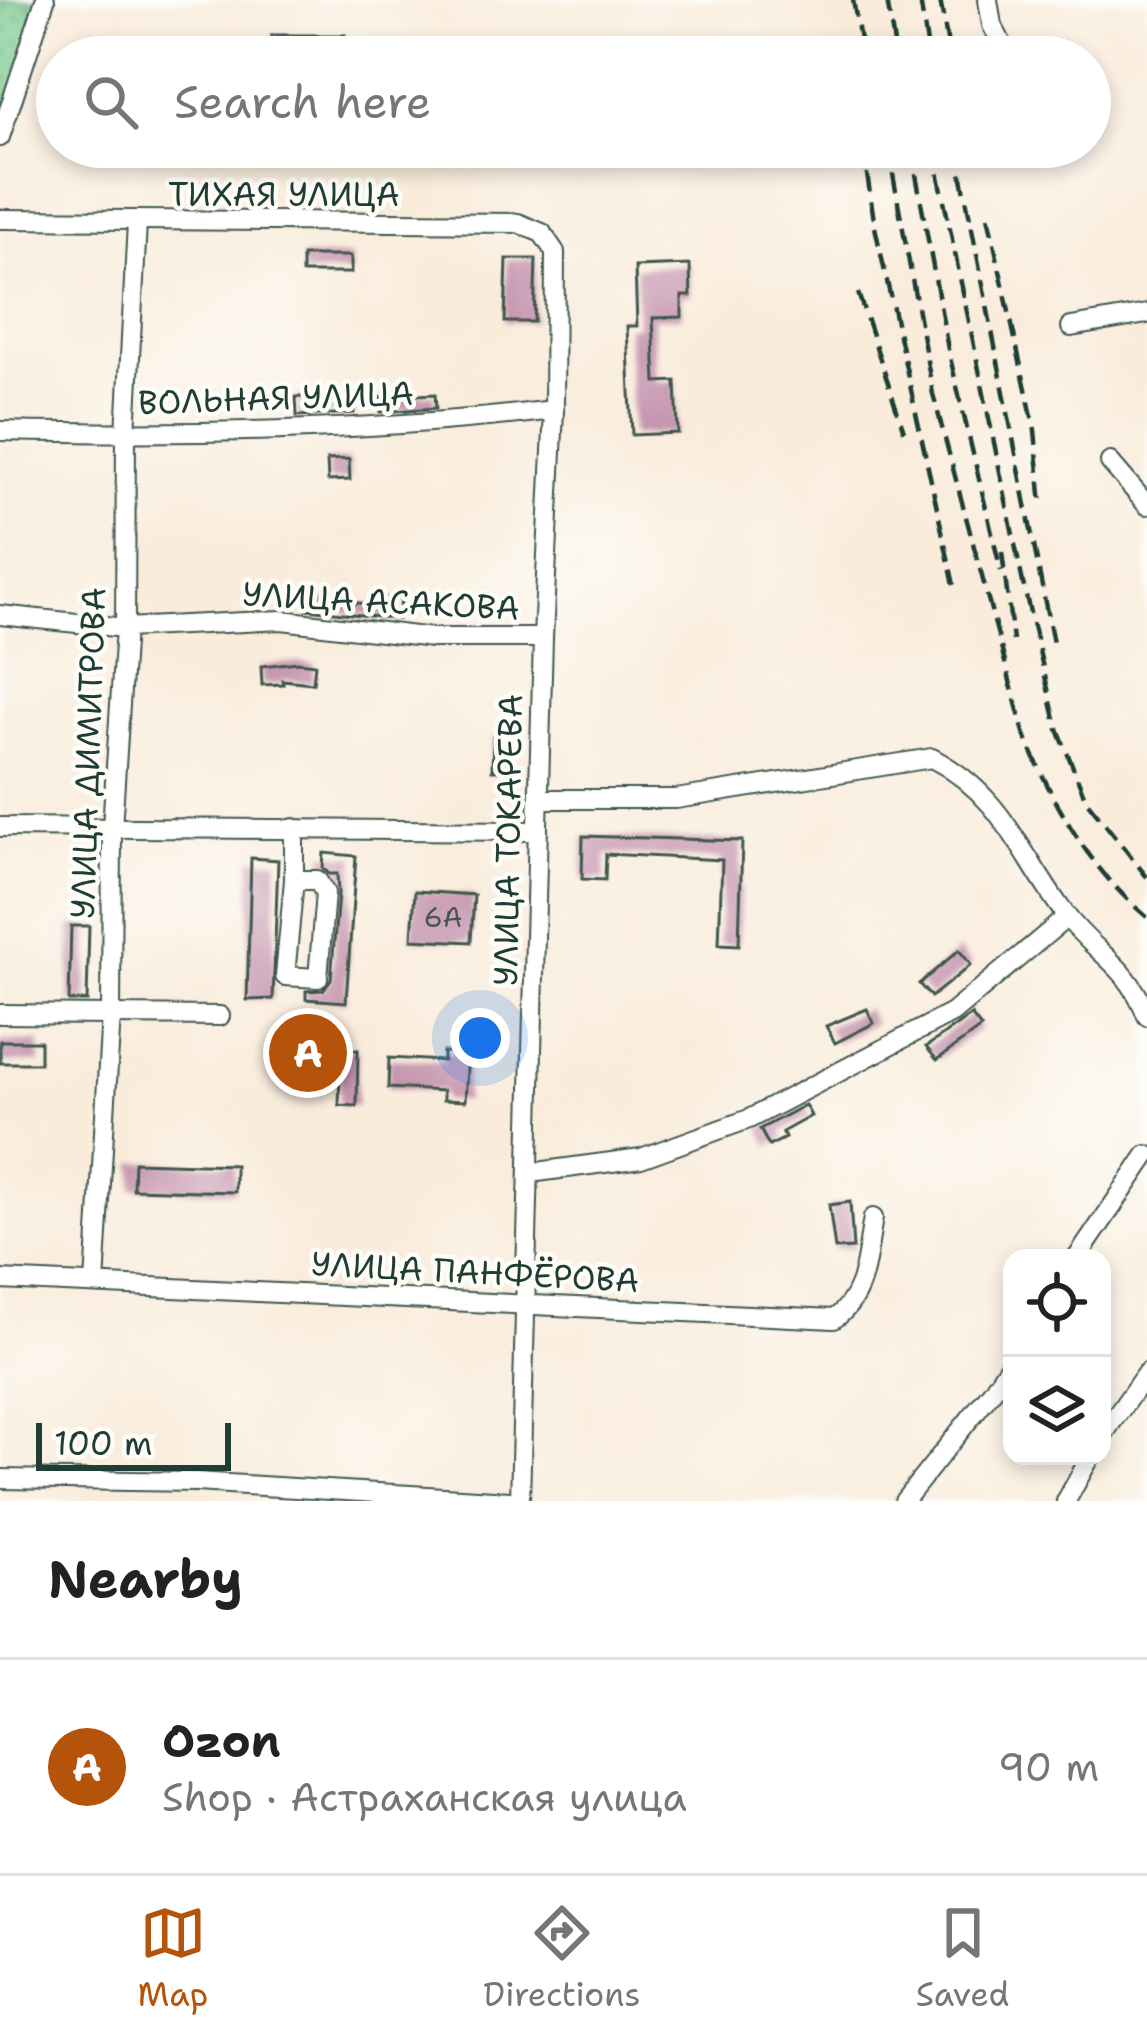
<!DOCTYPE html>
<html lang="en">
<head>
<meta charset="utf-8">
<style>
  body { margin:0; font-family:"Shantell Sans",sans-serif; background:#f2f2f2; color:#222 }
  .controls { position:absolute; right:36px; bottom:36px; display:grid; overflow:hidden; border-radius:24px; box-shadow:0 6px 18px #0003 }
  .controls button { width:108px; height:108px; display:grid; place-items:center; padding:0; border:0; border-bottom:3px solid #e0e0e0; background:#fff; color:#222; font:60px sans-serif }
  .scale { position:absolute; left:36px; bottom:30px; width:195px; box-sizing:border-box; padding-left:12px; border:6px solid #1f3d34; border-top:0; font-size:33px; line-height:42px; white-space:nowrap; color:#1f3d34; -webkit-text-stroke:9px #fdfcf7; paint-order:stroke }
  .you { position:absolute; left:480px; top:1038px; width:42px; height:42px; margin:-30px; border:9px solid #fff; border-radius:50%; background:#1a73e8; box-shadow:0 0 0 18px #1a73e833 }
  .badge { display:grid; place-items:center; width:78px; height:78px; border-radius:50%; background:#b45309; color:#fff; font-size:39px; font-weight:700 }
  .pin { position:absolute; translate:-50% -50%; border:6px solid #fff; box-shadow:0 3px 12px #0006 }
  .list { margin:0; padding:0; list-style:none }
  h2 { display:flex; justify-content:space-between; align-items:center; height:156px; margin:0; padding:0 48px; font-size:51px }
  h2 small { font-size:39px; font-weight:400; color:#767676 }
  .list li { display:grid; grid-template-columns:78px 1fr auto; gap:36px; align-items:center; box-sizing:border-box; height:216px; padding:0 48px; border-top:3px solid #e0e0e0 }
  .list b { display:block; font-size:45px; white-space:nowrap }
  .list p { margin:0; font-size:39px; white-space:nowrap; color:#767676 }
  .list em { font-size:39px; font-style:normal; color:#767676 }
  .icon { flex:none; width:66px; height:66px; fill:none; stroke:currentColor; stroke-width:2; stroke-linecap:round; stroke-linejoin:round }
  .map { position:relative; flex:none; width:1147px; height:1501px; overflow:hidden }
  .search { position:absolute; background:#fff; box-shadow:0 6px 18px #0003; left:36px; right:36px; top:36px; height:132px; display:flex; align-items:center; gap:30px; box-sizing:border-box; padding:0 42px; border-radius:66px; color:#767676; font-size:45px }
  .sheet { height:372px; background:#fff }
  nav { display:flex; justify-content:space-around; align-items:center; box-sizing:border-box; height:168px; border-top:3px solid #e0e0e0; background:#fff; font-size:33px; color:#767676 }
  nav a { display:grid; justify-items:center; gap:6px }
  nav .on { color:#b45309 }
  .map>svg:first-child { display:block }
  .park { fill:url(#park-dots); stroke:#4a825f; stroke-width:3 }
  .building { fill:#c594af }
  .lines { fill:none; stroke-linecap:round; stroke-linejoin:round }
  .minor-casing { stroke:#40574d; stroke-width:22 }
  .minor { stroke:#fff; stroke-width:18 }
  .rail { stroke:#1f3d34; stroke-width:4.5; stroke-dasharray:18 9; stroke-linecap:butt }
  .labels { text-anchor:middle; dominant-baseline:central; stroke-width:9; stroke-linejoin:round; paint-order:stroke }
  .number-label { font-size:27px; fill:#485353 }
  .street-label { font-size:33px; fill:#1f3d34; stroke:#fdfcf7 }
</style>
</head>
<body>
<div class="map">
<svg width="1147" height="1501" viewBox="0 0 1147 1501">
  <defs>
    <pattern id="park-dots" width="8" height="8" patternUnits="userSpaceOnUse" patternTransform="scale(3)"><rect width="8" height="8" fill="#74c78a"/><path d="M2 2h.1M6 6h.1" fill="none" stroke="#5fa372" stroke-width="1.8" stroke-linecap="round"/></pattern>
  </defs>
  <rect width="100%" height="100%" fill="#fdfcf7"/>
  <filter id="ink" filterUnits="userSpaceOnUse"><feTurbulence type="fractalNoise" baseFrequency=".00833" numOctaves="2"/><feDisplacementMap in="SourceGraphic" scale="24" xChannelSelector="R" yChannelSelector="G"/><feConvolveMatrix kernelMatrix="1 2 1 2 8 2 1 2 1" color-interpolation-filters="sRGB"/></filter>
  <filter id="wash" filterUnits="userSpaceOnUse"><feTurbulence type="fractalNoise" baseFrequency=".004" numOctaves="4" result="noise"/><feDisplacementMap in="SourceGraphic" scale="48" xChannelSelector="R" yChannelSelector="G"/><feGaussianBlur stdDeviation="2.7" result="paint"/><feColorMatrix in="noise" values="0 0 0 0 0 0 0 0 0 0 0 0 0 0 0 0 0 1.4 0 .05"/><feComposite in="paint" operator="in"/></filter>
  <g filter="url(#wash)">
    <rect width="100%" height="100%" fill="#f9ecdb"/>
    <path class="park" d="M0,0H45L0,137Z"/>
    <g id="blocks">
      <g class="building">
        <rect x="272" y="35" width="73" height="22"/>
        <rect x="302" y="256" width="49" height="17"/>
        <path d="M507,259H536L534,322H505Z"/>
        <path d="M690,265L691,296H682V317L653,318L656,382L676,381L678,433L632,435L627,326H637L635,267Z"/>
        <path d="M435,394L436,408L381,412L380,397Z"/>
        <path d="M354,396V413L297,416L296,397Z"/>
        <path d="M349,459L350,480L328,481L327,460Z"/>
        <path d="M380,597L401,600L398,619L306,609L308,598L379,605Z"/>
        <path d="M298,662L315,664L313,683L282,680L283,684L262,685L261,666Z"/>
        <path d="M493,737H506V770H492Z"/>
        <path d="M583,836L742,841L739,945L719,944L722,860L606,854L605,880L582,879Z"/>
        <path d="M324,853L356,856L346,1002L306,999V991L323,990L331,979L338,894L337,874H329L323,868Z"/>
        <path d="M251,858L278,860L273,999L247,1000Z"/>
        <path d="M415,891L474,895L471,942L412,939Z"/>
        <path d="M71,926H89L87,1001H69Z"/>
        <path d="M959,950L971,965L931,997L919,984Z"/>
        <path d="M867,1009L874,1023L835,1043L826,1026Z"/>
        <path d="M971,1015L981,1028L937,1060L926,1047Z"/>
        <rect x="0" y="1041" width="40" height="22"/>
        <path d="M299,1048L358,1050L357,1106L339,1105L340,1072L298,1071Z"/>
        <path d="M443,1052L468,1053L465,1101L443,1100V1091L388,1088L389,1058L443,1061Z"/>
        <path d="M805,1105L811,1116L782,1132L785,1138L769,1146L760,1129Z"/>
        <path d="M134,1162L235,1165V1192L133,1189Z"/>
        <path d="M850,1202L853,1248L835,1249L829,1205Z"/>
      </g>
    </g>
  </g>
  <g filter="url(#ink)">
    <use href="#blocks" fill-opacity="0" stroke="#40574d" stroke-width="3"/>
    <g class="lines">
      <defs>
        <g id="minor">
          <path d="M988,0L992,25L1009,57"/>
          <path d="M0,137L45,0"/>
          <path d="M0,219L518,223L542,233L555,252L554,410L543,638L520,1501"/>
          <path d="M1071,327L1147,314"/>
          <path d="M0,431C184,435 371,432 554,410"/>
          <path d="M1110,462L1147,505"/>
          <path d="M0,615L125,628L282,620L432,638H543"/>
          <path d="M539,799H676L932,758C1003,795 1020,854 1065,914C1095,955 1127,962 1147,1016"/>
          <path d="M0,827L538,831"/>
          <path d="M294,828V880L285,976L318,978L325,893L317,880H294"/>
          <path d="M0,1014L220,1016"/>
          <path d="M530,1173L641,1158L749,1119L952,1013L1067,917"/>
          <path d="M1077,1258L1147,1155"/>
          <path d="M0,1280L834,1319C867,1296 866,1255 873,1218"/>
          <path d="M95,1284L111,1014L112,828L125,628L126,434L137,223"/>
          <path d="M1102,1436L1147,1372"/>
          <path d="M0,1479L196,1482L510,1501"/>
          <path d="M904,1501L992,1391L1012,1361"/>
          <path d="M1066,1501L1091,1456"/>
        </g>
      </defs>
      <use href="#minor" class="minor-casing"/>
      <use href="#minor" class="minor"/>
      <g class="rail">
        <path d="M853,0L863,57"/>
        <path d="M887,0L896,57"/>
        <path d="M920,0L929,57"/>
        <path d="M940,0L950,57"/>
        <path d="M863,147L875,227L954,585"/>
        <path d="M888,147L933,394L1024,733C1052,802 1089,869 1147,917"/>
        <path d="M911,147L948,349L1001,571"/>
        <path d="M933,147L1023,583L1057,727L1086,800L1147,877"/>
        <path d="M956,147L1054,648"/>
        <path d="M988,216L1035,430L1042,505"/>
        <path d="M858,293L904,431"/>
        <path d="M1002,552L1013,641"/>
      </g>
    </g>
  </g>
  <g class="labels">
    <g class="number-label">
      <text x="443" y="917">6А</text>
    </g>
    <g class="street-label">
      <text x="284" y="194">ТИХАЯ УЛИЦА</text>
      <text transform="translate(276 398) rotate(-2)">ВОЛЬНАЯ УЛИЦА</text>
      <text transform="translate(381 601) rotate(3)">УЛИЦА АСАКОВА</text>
      <text transform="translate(88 753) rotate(-88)">УЛИЦА ДИМИТРОВА</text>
      <text transform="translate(508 840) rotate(-89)">УЛИЦА ТОКАРЕВА</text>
      <text transform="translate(475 1272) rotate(3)">УЛИЦА ПАНФЁРОВА</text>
    </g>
  </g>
</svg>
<div class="controls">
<button><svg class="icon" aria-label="locate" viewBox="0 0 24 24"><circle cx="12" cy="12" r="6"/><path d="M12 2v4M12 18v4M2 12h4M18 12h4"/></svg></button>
<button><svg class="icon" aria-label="layers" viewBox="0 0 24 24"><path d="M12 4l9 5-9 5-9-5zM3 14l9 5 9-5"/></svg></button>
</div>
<div class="scale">100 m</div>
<div class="you"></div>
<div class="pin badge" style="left:308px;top:1053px">A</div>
<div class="search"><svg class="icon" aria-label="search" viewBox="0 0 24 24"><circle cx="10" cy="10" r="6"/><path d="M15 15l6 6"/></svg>Search here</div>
</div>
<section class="sheet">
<h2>Nearby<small></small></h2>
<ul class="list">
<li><span class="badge">A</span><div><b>Ozon</b><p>Shop · Астраханская улица</p></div><em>90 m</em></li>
</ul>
</section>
<nav>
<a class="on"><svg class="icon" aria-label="map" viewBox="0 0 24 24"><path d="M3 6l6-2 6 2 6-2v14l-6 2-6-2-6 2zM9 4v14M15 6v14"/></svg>Map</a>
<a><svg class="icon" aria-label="directions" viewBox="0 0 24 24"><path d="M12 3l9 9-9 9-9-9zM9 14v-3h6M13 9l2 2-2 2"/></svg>Directions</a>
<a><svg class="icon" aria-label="saved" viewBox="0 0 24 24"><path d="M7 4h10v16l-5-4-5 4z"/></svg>Saved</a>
</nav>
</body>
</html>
